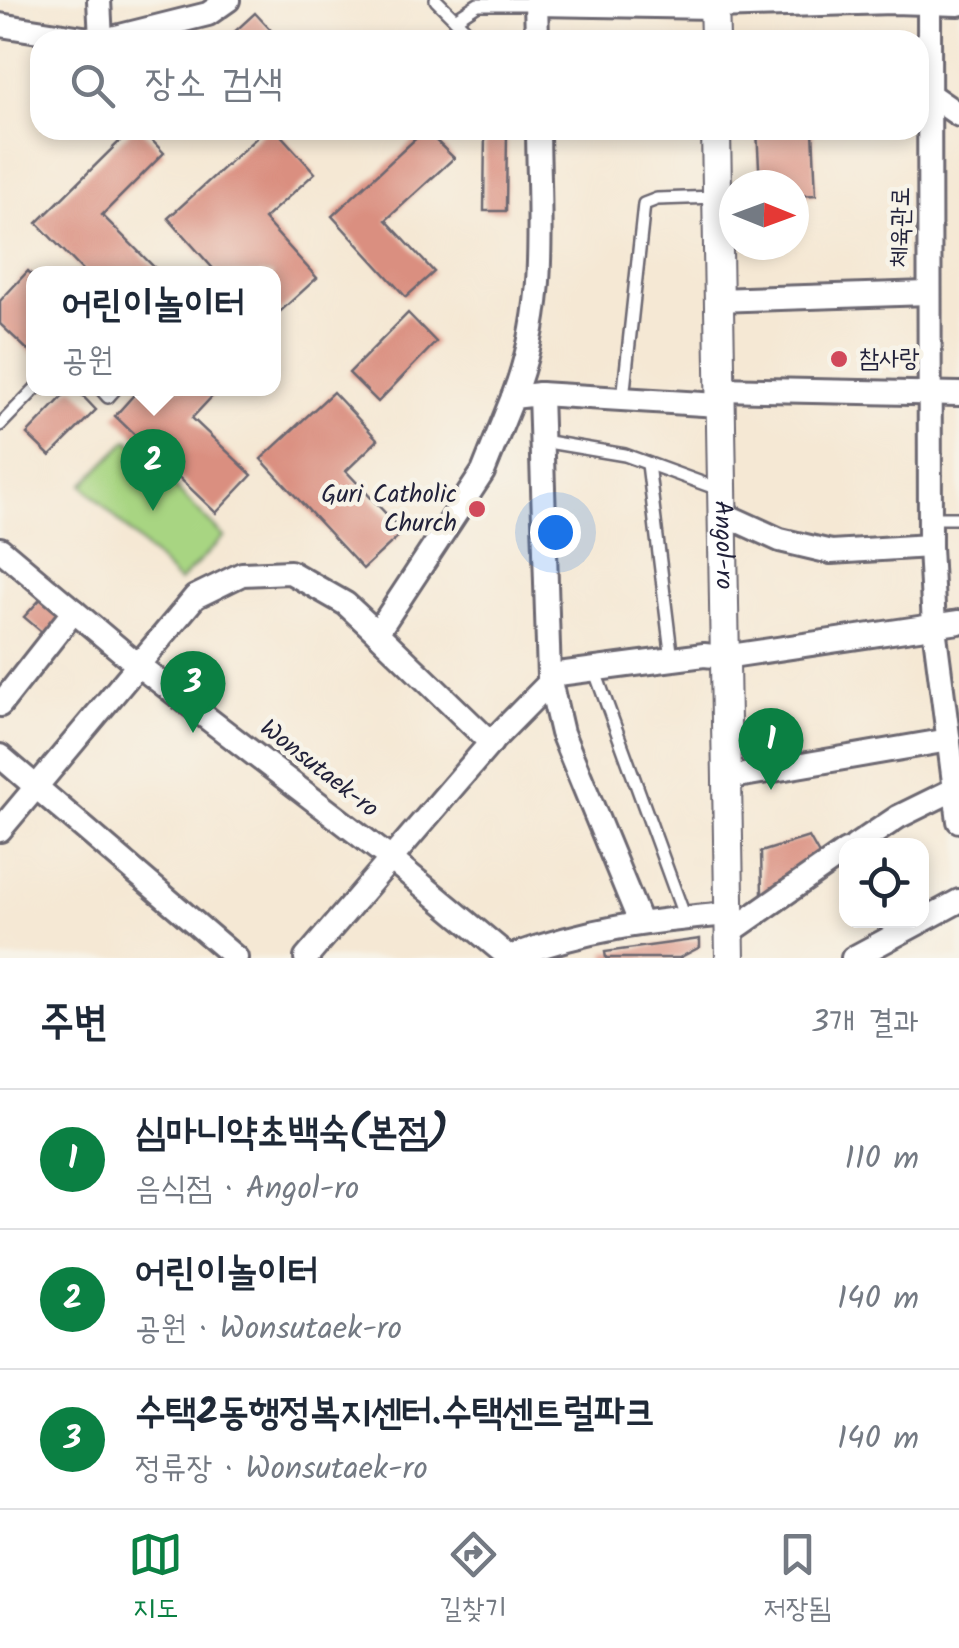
<!DOCTYPE html>
<html lang="ko">
<head>
<meta charset="utf-8">
<style>
  body { margin:0; font-family:Kalam,"Poor Story",sans-serif; background:#f6f6f7; color:#1f2937 }
  .controls { position:absolute; right:30px; bottom:30px; display:grid; overflow:hidden; border-radius:20px; box-shadow:0 5px 15px #0003 }
  .controls button { width:90px; height:90px; display:grid; place-items:center; padding:0; border:0; border-bottom:2px solid #e0e1e3; background:#fff; color:#1f2937; font:50px sans-serif }
  .compass { position:absolute; left:719px; top:170px; width:90px; height:90px; border-radius:50%; background:#fff; box-shadow:0 5px 15px #0003; rotate:91deg }
  .you { position:absolute; left:555px; top:532px; width:35px; height:35px; margin:-25px; border:8px solid #fff; border-radius:50%; background:#1a73e8; box-shadow:0 0 0 15px #1a73e833 }
  .badge { display:grid; place-items:center; width:65px; height:65px; border-radius:50%; background:#0b8043; color:#fff; font-size:32px; font-weight:700 }
  .pin { position:absolute; translate:-50% -82px; filter:drop-shadow(0 2px 5px #0008) }
  .pin::after { content:''; position:absolute; top:52px; width:35px; height:30px; background:inherit; clip-path:polygon(0 0,100% 0,50% 100%) }
  .popup { position:absolute; left:26px; top:266px; width:255px; height:130px; box-sizing:border-box; display:grid; place-content:center; border-radius:20px; background:#fff; filter:drop-shadow(0 2px 8px #0005); font-size:32px; white-space:nowrap; color:#747a83 }
  .popup b { font-size:38px; color:#1f2937 }
  .popup::after { content:''; position:absolute; left:50%; top:100%; margin-left:-20px; border:20px solid transparent; border-top-color:#fff }
  .list { margin:0; padding:0; list-style:none }
  h2 { display:flex; justify-content:space-between; align-items:center; height:130px; margin:0; padding:0 40px; font-size:42px }
  h2 small { font-size:32px; font-weight:400; color:#747a83 }
  .list li { display:grid; grid-template-columns:65px 1fr auto; gap:30px; align-items:center; box-sizing:border-box; height:140px; padding:0 40px; border-top:2px solid #e0e1e3 }
  .list b { display:block; font-size:38px; white-space:nowrap }
  .list p { margin:0; font-size:32px; white-space:nowrap; color:#747a83 }
  .list em { font-size:32px; font-style:normal; color:#747a83 }
  .icon { flex:none; width:55px; height:55px; fill:none; stroke:currentColor; stroke-width:2; stroke-linecap:round; stroke-linejoin:round }
  .map { position:relative; flex:none; width:959px; height:958px; overflow:hidden }
  .search { position:absolute; background:#fff; box-shadow:0 5px 15px #0003; left:30px; right:30px; top:30px; height:110px; display:flex; align-items:center; gap:25px; box-sizing:border-box; padding:0 35px; border-radius:30px; color:#747a83; font-size:38px }
  .sheet { height:550px; background:#fff }
  nav { display:flex; justify-content:space-around; align-items:center; box-sizing:border-box; height:140px; border-top:2px solid #e0e1e3; background:#fff; font-size:28px; color:#747a83 }
  nav a { display:grid; justify-items:center; gap:5px }
  nav .on { color:#0b8043 }
  .map>svg:first-child { display:block }
  .green { fill:#a8d582; stroke:#657c5e; stroke-width:2.5 }
  .building { fill:#da8f80 }
  .lines { fill:none; stroke-linecap:round; stroke-linejoin:round }
  .service-casing { stroke:#6c6771; stroke-width:16 }
  .minor-casing { stroke:#6c6771; stroke-width:28 }
  .tertiary-casing { stroke:#6c6771; stroke-width:32 }
  .service { stroke:#fff; stroke-width:11 }
  .minor { stroke:#fff; stroke-width:22 }
  .tertiary { stroke:#fff; stroke-width:28 }
  .poi-dot { fill:#d1495b; stroke:#f7f3e8; stroke-width:4 }
  .labels { text-anchor:middle; dominant-baseline:central; stroke-width:9; stroke-linejoin:round; paint-order:stroke }
  .street-label { font-size:25px; fill:#22223b; stroke:#f7f3e8 }
  .poi-label { font-size:25px; fill:#22223b; stroke:#f7f3e8; text-anchor:start }
</style>
</head>
<body>
<div class="map">
<svg width="959" height="958" viewBox="0 0 959 958">
  <rect width="100%" height="100%" fill="#f7f3e8"/>
  <filter id="ink" filterUnits="userSpaceOnUse"><feTurbulence type="fractalNoise" baseFrequency=".01" numOctaves="2"/><feDisplacementMap in="SourceGraphic" scale="20" xChannelSelector="R" yChannelSelector="G"/><feConvolveMatrix kernelMatrix="1 2 1 2 8 2 1 2 1" color-interpolation-filters="sRGB"/></filter>
  <filter id="wash" filterUnits="userSpaceOnUse"><feTurbulence type="fractalNoise" baseFrequency=".0048" numOctaves="4" result="noise"/><feDisplacementMap in="SourceGraphic" scale="40" xChannelSelector="R" yChannelSelector="G"/><feGaussianBlur stdDeviation="2.25" result="paint"/><feColorMatrix in="noise" values="0 0 0 0 0 0 0 0 0 0 0 0 0 0 0 0 0 1.4 0 .05"/><feComposite in="paint" operator="in"/></filter>
  <g filter="url(#wash)">
    <rect width="100%" height="100%" fill="#f5e8d4"/>
    <path class="green" d="M128,440L224,537L179,582L83,485Z"/>
    <g id="blocks">
      <g class="building">
        <path d="M255,13L280,40H234L230,36Z"/>
        <path d="M897,34V40H831V37Z"/>
        <path d="M131,130H142L164,153L102,215L156,269L152,274H86L37,223Z"/>
        <path d="M265,130H276L315,173L264,219L317,278L273,318V274H218L168,218Z"/>
        <path d="M425,130L454,158L386,220L434,272L406,297L332,216Z"/>
        <path d="M485,130H507L506,211H484Z"/>
        <path d="M757,130H813L816,195L794,196V185H760Z"/>
        <path d="M28,271L33,276V355L0,324V301Z"/>
        <path d="M408,313L436,342L378,402L349,373Z"/>
        <path d="M71,388H75L96,410L50,456L27,434Z"/>
        <path d="M140,388H220L192,418L252,475L216,513L115,416Z"/>
        <path d="M333,392L378,440L346,471L403,532L363,569L261,459Z"/>
        <path d="M49,590L74,611L51,640L24,617Z"/>
        <path d="M809,837L822,860L766,899L762,894L761,852Z"/>
        <path d="M700,939V947L679,958H606L605,952Z"/>
      </g>
    </g>
  </g>
  <g filter="url(#ink)">
    <use href="#blocks" fill-opacity="0" stroke="#6c6771" stroke-width="2.5"/>
    <g class="lines">
      <defs>
        <g id="service">
          <path d="M436,0L476,40"/>
          <path d="M455,19L478,4H536"/>
          <path d="M100,388L108,397L116,388"/>
          <path d="M623,399L644,204L657,199L716,197"/>
          <path d="M0,425L36,388"/>
          <path d="M542,441L625,455L721,490"/>
          <path d="M648,464L672,660"/>
          <path d="M930,518H959"/>
          <path d="M594,669L685,918"/>
        </g>
        <g id="minor">
          <path d="M99,0L101,40"/>
          <path d="M536,0L537,40"/>
          <path d="M929,0L930,546L934,627L959,821"/>
          <path d="M536,4L714,7L893,2L959,4"/>
          <path d="M0,25L96,40"/>
          <path d="M104,40L208,14L228,0"/>
          <path d="M930,95L959,115"/>
          <path d="M717,300L928,293"/>
          <path d="M719,389L959,394"/>
          <path d="M540,394L549,677L562,733L640,922"/>
          <path d="M513,397C548,308 539,223 538,130"/>
          <path d="M721,513L780,540L831,552L930,546"/>
          <path d="M0,549L138,665L392,860L510,958"/>
          <path d="M377,633L491,743"/>
          <path d="M0,705L74,611"/>
          <path d="M0,756L236,958"/>
          <path d="M726,778L949,740"/>
          <path d="M0,830L195,597L242,574L290,572L346,604L377,633L483,472L513,397L540,394L719,405"/>
          <path d="M855,846L898,817L959,787"/>
          <path d="M730,932L846,851"/>
          <path d="M509,957C587,929 647,921 729,914"/>
          <path d="M306,958L493,740L558,674L704,655L724,657L959,622"/>
          <path d="M853,958L959,901"/>
        </g>
        <g id="tertiary">
          <path d="M714,0L715,40"/>
          <path id="s1" d="M716,130L730,958"/>
        </g>
      </defs>
      <use href="#service" class="service-casing"/>
      <use href="#minor" class="minor-casing"/>
      <use href="#tertiary" class="tertiary-casing"/>
      <use href="#service" class="service"/>
      <use href="#minor" class="minor"/>
      <use href="#tertiary" class="tertiary"/>
    </g>
  </g>
  <g class="poi-dot">
    <circle cx="839" cy="359" r="10"/>
    <circle cx="477" cy="509" r="10"/>
  </g>
  <g class="labels">
    <g class="street-label">
      <text transform="translate(901 227) rotate(-89)">체육관로</text>
      <text stroke="none"><textPath href="#s1" startOffset="415">Angol-ro</textPath></text>
      <text transform="translate(319 769) rotate(38)">Wonsutaek-ro</text>
    </g>
    <g class="poi-label">
      <text x="859" y="359">참사랑</text>
      <text x="457" y="495" text-anchor="end">Guri Catholic<tspan x="457" dy="29">Church</tspan></text>
    </g>
  </g>
</svg>
<div class="controls">
<button><svg class="icon" aria-label="locate" viewBox="0 0 24 24"><circle cx="12" cy="12" r="6"/><path d="M12 2v4M12 18v4M2 12h4M18 12h4"/></svg></button>
</div>
<svg class="compass" viewBox="-18 -18 36 36"><path d="M0-13l5 13h-10z" fill="#e53935"/><path d="M0 13l5-13h-10z" fill="#747a83"/></svg>
<div class="you"></div>
<div class="pin badge" style="left:771px;top:790px">1</div>
<div class="pin badge" style="left:153px;top:511px">2</div>
<div class="popup"><b>어린이놀이터</b>공원</div>
<div class="pin badge" style="left:193px;top:733px">3</div>
<div class="search"><svg class="icon" aria-label="search" viewBox="0 0 24 24"><circle cx="10" cy="10" r="6"/><path d="M15 15l6 6"/></svg>장소 검색</div>
</div>
<section class="sheet">
<h2>주변<small>3개 결과</small></h2>
<ul class="list">
<li><span class="badge">1</span><div><b>심마니약초백숙(본점)</b><p>음식점 · Angol-ro</p></div><em>110 m</em></li>
<li><span class="badge">2</span><div><b>어린이놀이터</b><p>공원 · Wonsutaek-ro</p></div><em>140 m</em></li>
<li><span class="badge">3</span><div><b>수택2동행정복지센터.수택센트럴파크</b><p>정류장 · Wonsutaek-ro</p></div><em>140 m</em></li>
</ul>
</section>
<nav>
<a class="on"><svg class="icon" aria-label="map" viewBox="0 0 24 24"><path d="M3 6l6-2 6 2 6-2v14l-6 2-6-2-6 2zM9 4v14M15 6v14"/></svg>지도</a>
<a><svg class="icon" aria-label="directions" viewBox="0 0 24 24"><path d="M12 3l9 9-9 9-9-9zM9 14v-3h6M13 9l2 2-2 2"/></svg>길찾기</a>
<a><svg class="icon" aria-label="saved" viewBox="0 0 24 24"><path d="M7 4h10v16l-5-4-5 4z"/></svg>저장됨</a>
</nav>
</body>
</html>
